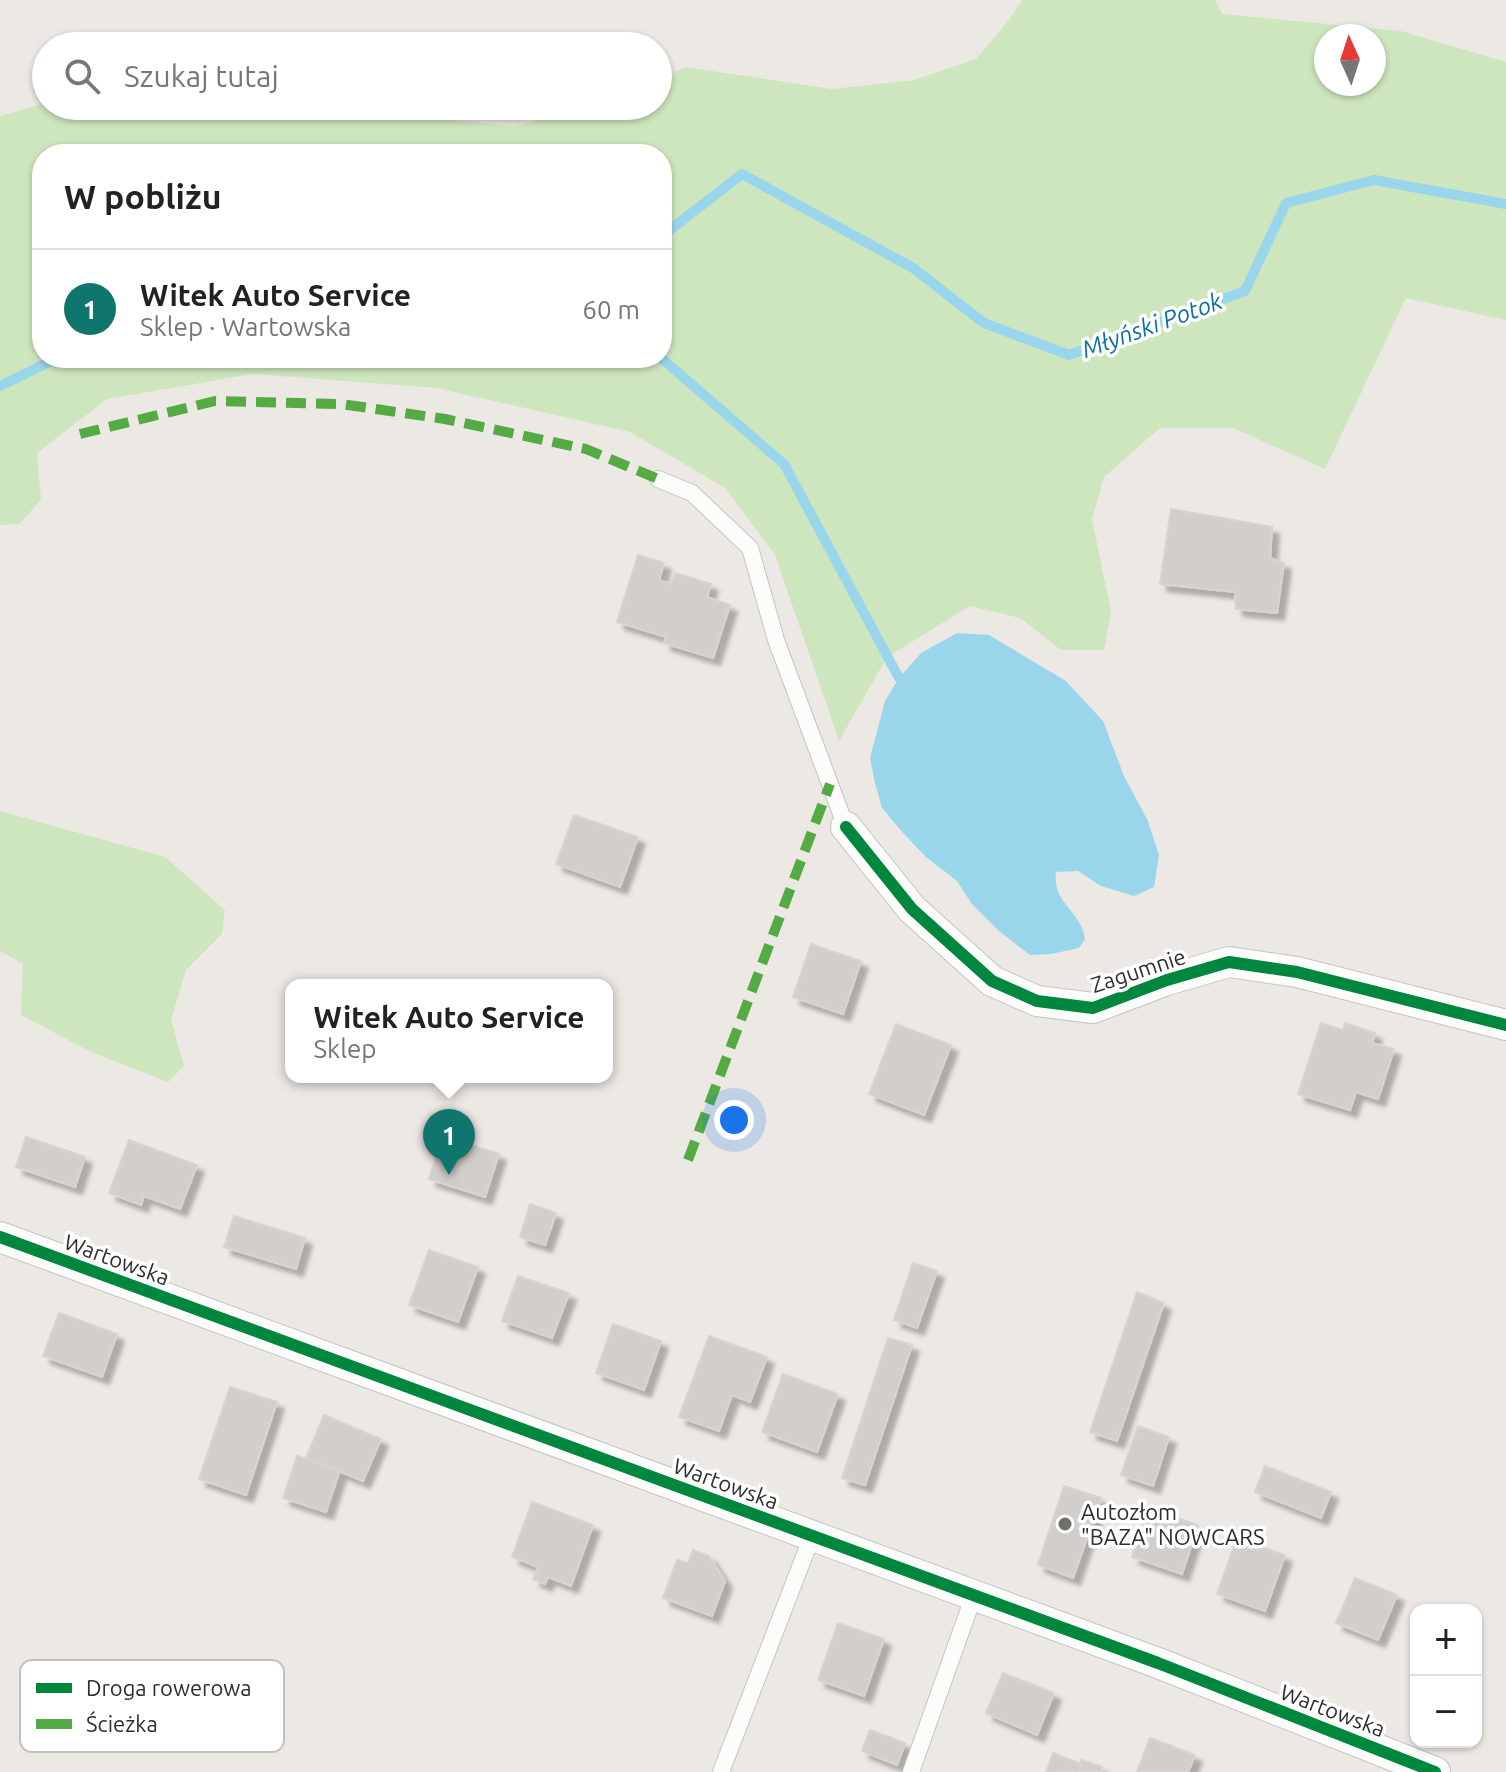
<!DOCTYPE html>
<html lang="pl">
<head>
<meta charset="utf-8">
<style>
  body { margin:0; font-family:Ubuntu,sans-serif; background:#f2f2f2; color:#222 }
  .controls { position:absolute; right:24px; bottom:24px; display:grid; overflow:hidden; border-radius:16px; box-shadow:0 2px 6px #0004 }
  .controls button { width:72px; height:72px; display:grid; place-items:center; padding:0; border:0; border-bottom:2px solid #e0e0e0; background:#fff; color:#222; font:40px sans-serif }
  .compass { position:absolute; left:1314px; top:24px; width:72px; height:72px; border-radius:50%; background:#fff; box-shadow:0 2px 6px #0004; rotate:357deg }
  .you { position:absolute; left:734px; top:1120px; width:28px; height:28px; margin:-20px; border:6px solid #fff; border-radius:50%; background:#1a73e8; box-shadow:0 0 0 12px #1a73e833 }
  .badge { display:grid; place-items:center; width:52px; height:52px; border-radius:50%; background:#0f766e; color:#fff; font-size:26px; font-weight:700 }
  .pin { position:absolute; translate:-50% -66px; filter:drop-shadow(0 2px 4px #0008) }
  .pin::after { content:''; position:absolute; top:42px; width:28px; height:24px; background:inherit; clip-path:polygon(0 0,100% 0,50% 100%) }
  .popup { position:absolute; left:285px; top:979px; width:328px; height:104px; box-sizing:border-box; display:grid; place-content:center; border-radius:16px; background:#fff; filter:drop-shadow(0 2px 6px #0005); font-size:26px; white-space:nowrap; color:#767676 }
  .popup b { font-size:30px; color:#222 }
  .popup::after { content:''; position:absolute; left:50%; top:100%; margin-left:-16px; border:16px solid transparent; border-top-color:#fff }
  .list { margin:0; padding:0; list-style:none }
  h2 { display:flex; justify-content:space-between; align-items:center; height:104px; margin:0; padding:0 32px; font-size:34px }
  h2 small { font-size:26px; font-weight:400; color:#767676 }
  .list li { display:grid; grid-template-columns:52px 1fr auto; gap:24px; align-items:center; box-sizing:border-box; height:120px; padding:0 32px; border-top:2px solid #e0e0e0 }
  .list b { display:block; font-size:30px; white-space:nowrap }
  .list p { margin:0; font-size:26px; white-space:nowrap; color:#767676 }
  .list em { font-size:26px; font-style:normal; color:#767676 }
  .icon { flex:none; width:44px; height:44px; fill:none; stroke:currentColor; stroke-width:2; stroke-linecap:round; stroke-linejoin:round }
  .map { position:relative; flex:none; width:1506px; height:1772px; overflow:hidden }
  .search { position:absolute; background:#fff; box-shadow:0 2px 6px #0004; left:32px; top:32px; width:640px; height:88px; display:flex; align-items:center; gap:20px; box-sizing:border-box; padding:0 28px; border-radius:44px; color:#767676; font-size:30px }
  .panel { position:absolute; background:#fff; box-shadow:0 2px 6px #0004; left:32px; top:144px; width:640px; height:224px; border-radius:32px }
  .map>svg:first-child { display:block }
  .green { fill:#cee6be; fill-rule:evenodd }
  .water { fill:#99d6ec }
  .lines { fill:none; stroke-linecap:round; stroke-linejoin:round }
  .stream { stroke:#99d6ec; stroke-width:10 }
  .building { fill:#d1cecb; stroke:#d7d4d0; stroke-width:2; filter:url(#shadow) }
  .lane-casing { stroke:#c5c4c5; stroke-width:18 }
  .street-casing { stroke:#c5c4c5; stroke-width:32 }
  .lane { stroke:#fcfcfb; stroke-width:16 }
  .street { stroke:#fcfcfb; stroke-width:30 }
  .quiet { stroke:#54ab44; stroke-width:10; stroke-dasharray:20 10; stroke-linecap:butt }
  .cycleway-casing { stroke:#fff; stroke-width:17 }
  .cycleway { stroke:#00873e; stroke-width:12 }
  .poi-dot { fill:#706f6e; stroke:#fff; stroke-width:3 }
  .labels { text-anchor:middle; dominant-baseline:central; stroke-width:7; stroke-linejoin:round; paint-order:stroke }
  .street-label { font-size:22px; fill:#2e2e2e; stroke:#fff }
  .poi-label { font-size:22px; fill:#2e2e2e; stroke:#fff; text-anchor:start }
  .water-label { font-size:24px; font-style:italic; fill:#0d6fa3; stroke:#fff }
  .key { fill:#fff; stroke:#c0c0c0; stroke-width:2 }
  .key-label { font-size:22px; fill:#2e2e2e }
</style>
</head>
<body>
<div class="map">
<svg width="1506" height="1772" viewBox="0 0 1506 1772">
  <defs>
    <filter id="shadow"><feDropShadow dx="7" dy="7" stdDeviation="2" flood-color="#0004"/></filter>
  </defs>
  <rect width="100%" height="100%" fill="#ece8e4"/>
  <g class="green">
    <path d="M1022,0H1215L1222,14L1401,31L1506,62V320L1406,298L1325,469L1233,428H1160L1104,477L1092,519L1111,612L1104,650H1061L1020,618L970,606L887,657L839,741L775,555L725,488L630,432L436,388L253,374L107,399L37,453L41,500L19,524L0,525V116L46,103V106H310L513,126L604,106H658V81L685,67L832,89L914,80L976,59L1008,21ZM1326,36H1374V84H1326ZM42,154H662V358H42Z"/>
    <path d="M0,811L165,857L225,910L222,934L186,970L171,1020L184,1066L168,1082L91,1052L21,1015L23,964L0,951Z"/>
  </g>
  <path class="water" d="M957,633L989,635L1066,681L1103,721L1124,776L1148,821L1159,855L1154,887L1134,896L1101,886L1078,871L1056,872C1052,904 1081,910 1085,939L1079,948L1051,954L1030,955L999,931L972,904L957,881L926,857L904,834L882,808L875,783L870,758L885,701L899,678L921,653Z"/>
  <g class="lines">
    <g class="stream">
      <path d="M662,236L742,174L913,268L984,323L1069,355L1245,291L1286,203L1374,180L1506,204"/>
      <path d="M661,358L784,464L899,678"/>
      <path d="M0,386L57,358"/>
    </g>
  </g>
  <g class="building">
    <path d="M1171,509L1272,527L1270,558L1284,563L1277,613L1236,609L1235,592L1160,584Z"/>
    <path d="M638,555L664,563L659,580L671,584L675,573L711,584L707,597L730,605L713,658L664,643L666,637L617,622Z"/>
    <path d="M574,815L638,837L620,887L556,864Z"/>
    <path d="M811,944L861,961L843,1014L793,997Z"/>
    <path d="M1321,1023L1343,1030L1345,1023L1375,1033L1372,1043L1394,1049L1378,1099L1356,1092L1350,1110L1298,1094Z"/>
    <path d="M896,1024L951,1045L924,1115L869,1094Z"/>
    <path d="M443,1136L499,1154L485,1197L429,1179Z"/>
    <path d="M26,1137L85,1157L75,1187L16,1167Z"/>
    <path d="M129,1140L197,1165L180,1209L144,1196L141,1205L109,1193Z"/>
    <path d="M530,1204L556,1213L545,1245L520,1237Z"/>
    <path d="M234,1216L305,1238L296,1269L224,1247Z"/>
    <path d="M429,1250L478,1267L458,1322L409,1305Z"/>
    <path d="M913,1263L937,1271L917,1328L894,1320Z"/>
    <path d="M518,1276L569,1293L552,1338L502,1321Z"/>
    <path d="M1137,1292L1164,1303L1117,1441L1090,1432Z"/>
    <path d="M59,1313L117,1334L102,1377L43,1356Z"/>
    <path d="M613,1324L661,1341L644,1390L596,1373Z"/>
    <path d="M709,1336L767,1357L750,1402L732,1395L719,1431L679,1417Z"/>
    <path d="M888,1338L912,1345L865,1485L842,1478Z"/>
    <path d="M783,1374L838,1394L817,1452L762,1432Z"/>
    <path d="M230,1387L277,1402L246,1495L199,1479Z"/>
    <path d="M324,1415L381,1439L363,1481L306,1458Z"/>
    <path d="M1138,1426L1169,1437L1153,1486L1121,1475Z"/>
    <path d="M297,1456L340,1470L326,1512L283,1498Z"/>
    <path d="M1265,1466L1331,1492L1321,1518L1255,1492Z"/>
    <path d="M1064,1486L1101,1498L1073,1578L1038,1565Z"/>
    <path d="M532,1502L593,1525L571,1586L548,1577L545,1584L533,1579L538,1567L512,1557Z"/>
    <path d="M1149,1508L1198,1525L1182,1574L1132,1557Z"/>
    <path d="M1237,1538L1285,1555L1265,1611L1217,1594Z"/>
    <path d="M693,1550L709,1556L725,1581L712,1616L663,1598L677,1560L688,1563Z"/>
    <path d="M1355,1578L1397,1595L1378,1640L1336,1623Z"/>
    <path d="M838,1623L884,1639L864,1696L818,1680Z"/>
    <path d="M1003,1673L1054,1693L1037,1735L986,1713Z"/>
    <path d="M870,1730L905,1743L897,1765L862,1751Z"/>
    <path d="M1150,1738L1195,1755L1188,1772H1137Z"/>
    <path d="M1053,1753L1081,1764L1078,1772H1046Z"/>
    <path d="M1081,1760L1102,1767L1101,1772H1078Z"/>
  </g>
  <g class="lines">
    <defs>
      <g id="lane">
        <path d="M658,479L692,493L750,548L776,640L846,827"/>
        <path d="M721,1772L812,1536"/>
        <path d="M911,1772L974,1595"/>
      </g>
      <g id="street">
        <path d="M846,827L912,909L992,981L1037,1001L1093,1008L1167,980L1229,962L1297,972L1506,1025"/>
        <path d="M0,1237L1158,1663L1435,1772"/>
      </g>
    </defs>
    <use href="#lane" class="lane-casing"/>
    <use href="#street" class="street-casing"/>
    <use href="#lane" class="lane"/>
    <use href="#street" class="street"/>
    <g class="quiet">
      <path d="M80,434L215,401L341,404L445,419L586,449L658,479"/>
      <path d="M688,1160L830,784"/>
    </g>
    <defs>
      <g id="cycleway">
        <path d="M846,827L912,909L992,981L1037,1001L1093,1008L1167,980L1229,962L1297,972L1506,1025"/>
        <path d="M0,1237L1158,1663L1435,1772"/>
      </g>
    </defs>
    <use href="#cycleway" class="cycleway-casing"/>
    <use href="#cycleway" class="cycleway"/>
  </g>
  <circle class="poi-dot" cx="1065" cy="1524" r="8"/>
  <g class="labels">
    <g class="street-label">
      <text transform="translate(1138 970) rotate(-18)">Zagumnie</text>
      <text transform="translate(117 1259) rotate(20)">Wartowska</text>
      <text transform="translate(726 1483) rotate(20)">Wartowska</text>
      <text transform="translate(1333 1710) rotate(21)">Wartowska</text>
    </g>
    <g class="poi-label">
      <text x="1081" y="1511">Autozłom<tspan x="1081" dy="25">"BAZA" NOWCARS</tspan></text>
    </g>
    <g class="water-label">
      <text transform="translate(1152 325) rotate(-20)">Młyński Potok</text>
    </g>
  </g>
  <rect x="20" y="1660" width="264" height="92" rx="12" class="key"/>
  <rect x="36" y="1683" width="36" height="10" fill="#00873e"/>
  <rect x="36" y="1719" width="36" height="10" fill="#54ab44"/>
  <g class="key-label">
    <text x="86" y="1696">Droga rowerowa</text>
    <text x="86" y="1732">Ścieżka</text>
  </g>
</svg>
<div class="controls">
<button>+</button>
<button>−</button>
</div>
<svg class="compass" viewBox="-18 -18 36 36"><path d="M0-13l5 13h-10z" fill="#e53935"/><path d="M0 13l5-13h-10z" fill="#767676"/></svg>
<div class="you"></div>
<div class="pin badge" style="left:449px;top:1175px">1</div>
<div class="popup"><b>Witek Auto Service</b>Sklep</div>
<div class="search"><svg class="icon" aria-label="search" viewBox="0 0 24 24"><circle cx="10" cy="10" r="6"/><path d="M15 15l6 6"/></svg>Szukaj tutaj</div>
<section class="panel">
<h2>W pobliżu<small></small></h2>
<ul class="list">
<li><span class="badge">1</span><div><b>Witek Auto Service</b><p>Sklep · Wartowska</p></div><em>60 m</em></li>
</ul>
</section>
</div>
</body>
</html>
